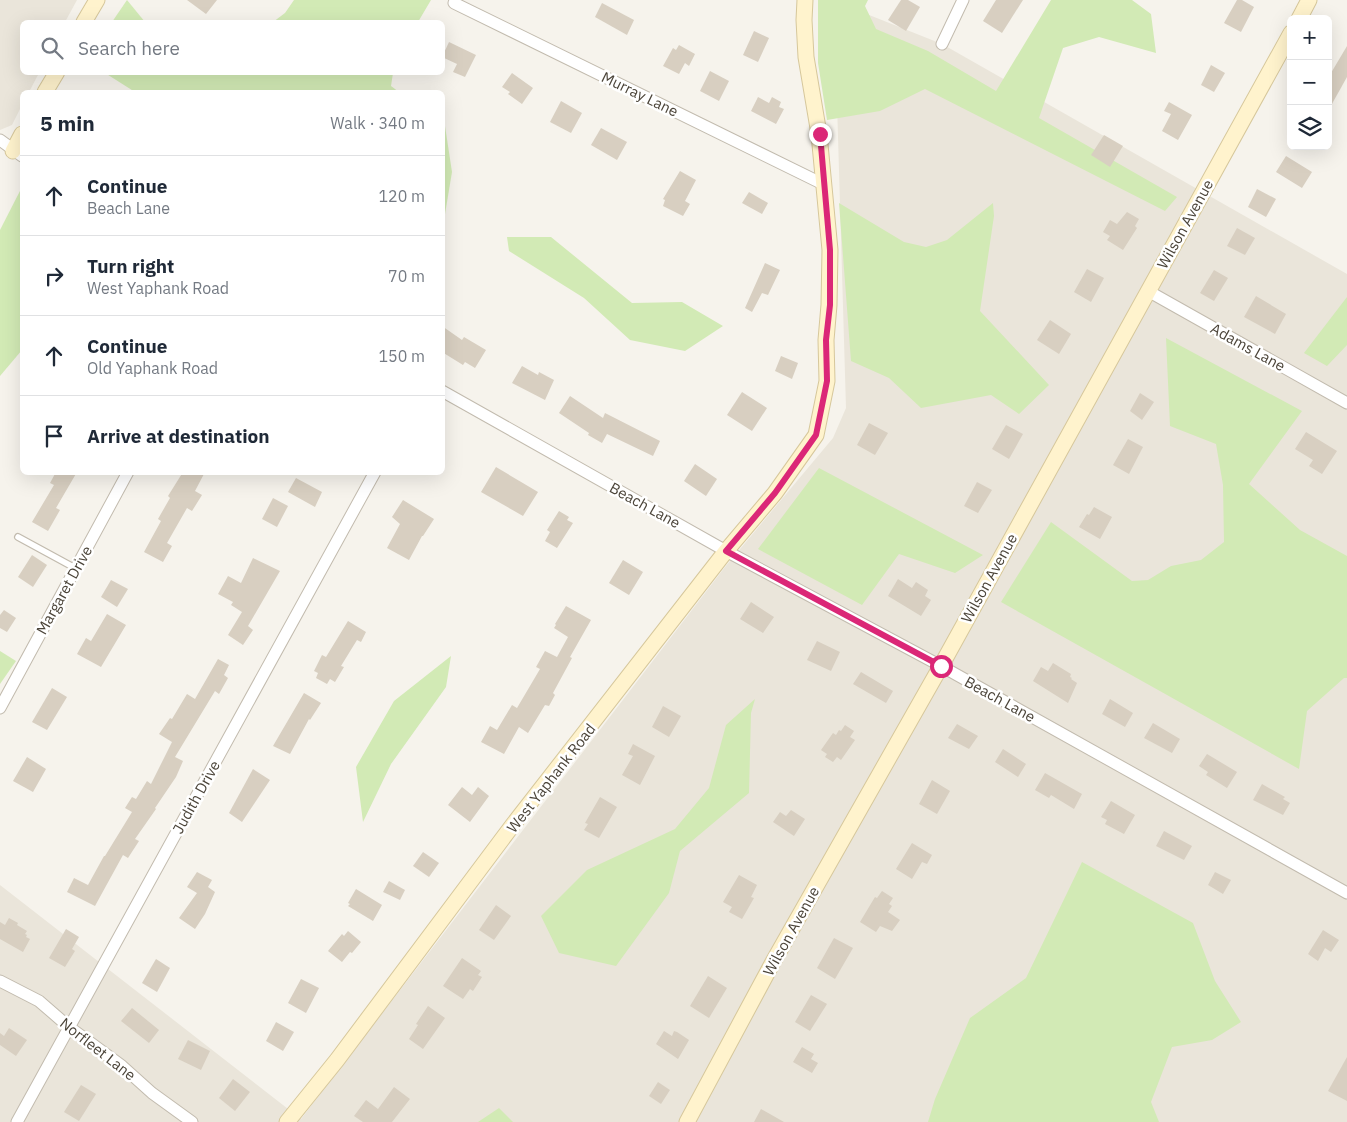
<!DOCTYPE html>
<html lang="en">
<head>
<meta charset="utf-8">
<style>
  body { margin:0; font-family:"IBM Plex Sans",sans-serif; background:#f2f2f3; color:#1f2937 }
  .controls { position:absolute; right:15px; top:15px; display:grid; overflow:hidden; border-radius:8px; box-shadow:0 5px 20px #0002 }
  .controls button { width:45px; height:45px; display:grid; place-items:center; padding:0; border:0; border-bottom:1px solid #e0e1e3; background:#fff; color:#1f2937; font:25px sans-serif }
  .stop { position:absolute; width:15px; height:15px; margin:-11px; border:4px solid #db2777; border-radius:50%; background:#fff }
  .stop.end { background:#db2777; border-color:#fff; box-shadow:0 1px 5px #0008 }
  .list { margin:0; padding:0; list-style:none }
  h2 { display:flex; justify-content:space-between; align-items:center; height:65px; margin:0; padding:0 20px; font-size:21px }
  h2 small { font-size:16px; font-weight:400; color:#747a83 }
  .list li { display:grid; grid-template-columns:32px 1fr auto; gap:15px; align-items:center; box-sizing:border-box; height:80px; padding:0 20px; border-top:1px solid #e0e1e3 }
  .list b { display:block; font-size:19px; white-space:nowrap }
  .list p { margin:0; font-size:16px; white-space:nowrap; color:#747a83 }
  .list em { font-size:16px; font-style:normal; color:#747a83 }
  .icon { flex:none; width:28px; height:28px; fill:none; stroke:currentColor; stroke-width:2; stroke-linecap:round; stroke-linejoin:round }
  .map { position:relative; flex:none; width:1347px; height:1122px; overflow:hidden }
  .search { position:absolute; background:#fff; box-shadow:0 5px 20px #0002; left:20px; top:20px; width:425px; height:55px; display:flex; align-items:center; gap:12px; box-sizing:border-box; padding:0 18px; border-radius:8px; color:#747a83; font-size:19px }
  .panel { position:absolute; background:#fff; box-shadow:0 5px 20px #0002; left:20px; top:90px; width:425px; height:385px; border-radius:8px }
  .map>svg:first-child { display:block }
  .residential { fill:#eae5da }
  .green { fill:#d2eab5 }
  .building { fill:#d8cfc1 }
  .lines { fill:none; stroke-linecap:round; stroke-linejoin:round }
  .lane-casing { stroke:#c2bbae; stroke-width:8 }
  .street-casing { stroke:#c2bbae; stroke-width:13 }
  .secondary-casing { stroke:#d6c79b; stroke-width:17 }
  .lane { stroke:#fff; stroke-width:5.5 }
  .street { stroke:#fff; stroke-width:11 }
  .secondary { stroke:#fff3cd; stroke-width:15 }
  .route { stroke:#db2777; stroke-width:6 }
  .labels { text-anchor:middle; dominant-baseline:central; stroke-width:5; stroke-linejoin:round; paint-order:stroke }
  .street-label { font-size:15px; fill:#4b4439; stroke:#fff }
</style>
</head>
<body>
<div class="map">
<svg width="1347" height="1122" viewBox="0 0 1347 1122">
  <rect width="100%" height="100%" fill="#f6f3ec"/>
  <g class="residential">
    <path d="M0,0H77L65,22H22V72L39,73L29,92H22V105L12,125L0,130Z"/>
    <path d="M834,1L942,44L1347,274V1122H0V885L301,1119L725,567L833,438L846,408Z"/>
  </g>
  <g class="green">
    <path d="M127,0L145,22H112Z"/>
    <path d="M294,0H431L418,22H273L285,13Z"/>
    <path d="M818,0H868L865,6L876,29L928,51L996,91L1051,0H1132L1151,14L1156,53L1099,37L1063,48L1039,118L1177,197L1165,211L925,89L880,111L827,120L818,63Z"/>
    <path d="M105,73H393L391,86L399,92H135Z"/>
    <path d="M442,125L445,126L452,172L443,226Z"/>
    <path d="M22,187V350L0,376V230Z"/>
    <path d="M839,203L904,242L926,247L947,240L993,203L994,216L980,311L1049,385L1019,414L991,395L921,408L889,378L851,361Z"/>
    <path d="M507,237H551L632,303L682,302L723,326L685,351L630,340L584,298L509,251Z"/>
    <path d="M1347,297V345L1327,366L1304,353Z"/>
    <path d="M1166,338L1302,411L1249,484L1300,530L1347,556V678H1344L1307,711L1299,769L1001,602L1051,522L1132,581L1148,580L1171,566L1201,560L1224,542L1223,485L1216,444L1170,426Z"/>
    <path d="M819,468L983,555L955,573L899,554L862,605L758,549Z"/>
    <path d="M0,651L16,661L0,684Z"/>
    <path d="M451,656L446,687L391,764L363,822L356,767L394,701Z"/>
    <path d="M755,699L751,713L749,793L680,851L669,893L616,966L559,953L541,916L587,870L675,829L709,788L726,725Z"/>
    <path d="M1082,862L1193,923L1215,981L1241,1022L1212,1040L1172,1047L1151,1102L1159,1122H928L935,1099L970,1018L1026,978Z"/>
    <path d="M499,1108L513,1122H478Z"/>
  </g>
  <g class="building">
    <path d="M187,0H217L206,14Z"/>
    <path d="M901,0H908L920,7L906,31L888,20Z"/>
    <path d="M996,0H1023L1002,33L983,21Z"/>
    <path d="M1237,0H1242L1254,7L1241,32L1224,23Z"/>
    <path d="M602,3L634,20L627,35L595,17Z"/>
    <path d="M754,31L769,38L758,62L743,55Z"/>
    <path d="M449,42L476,55L465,77L453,72L457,64L442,57Z"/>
    <path d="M679,45L695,54L689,66L685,63L679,74L663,66L673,48L676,50Z"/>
    <path d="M1347,46V77L1328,111V78Z"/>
    <path d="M1211,65L1225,73L1214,92L1201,85Z"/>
    <path d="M710,71L729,81L719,101L700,91Z"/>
    <path d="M512,73L533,88L522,104L508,94L510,92L502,87Z"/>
    <path d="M758,97L769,103L772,97L781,102L779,107L784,109L776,124L751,111Z"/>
    <path d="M561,101L582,113L571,133L550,122Z"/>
    <path d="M1169,102L1192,115L1178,140L1162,131L1171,114L1164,111Z"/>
    <path d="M601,128L627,142L617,160L591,145Z"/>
    <path d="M1104,135L1123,146L1110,167L1091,155Z"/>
    <path d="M1286,156L1312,172L1302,188L1276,172Z"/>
    <path d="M680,171L696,180L685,201L690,204L683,216L663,206L665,200L663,199Z"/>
    <path d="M1257,189L1276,199L1266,217L1248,207Z"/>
    <path d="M749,192L768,203L762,214L742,203Z"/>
    <path d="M1127,212L1139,219L1135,226L1137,228L1123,250L1107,240L1110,236L1103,232L1110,220L1117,224Z"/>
    <path d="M1237,228L1255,238L1245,255L1227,246Z"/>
    <path d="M765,263L780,270L768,295L762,293L752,312L745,308Z"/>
    <path d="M1087,269L1104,278L1091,302L1074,292Z"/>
    <path d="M1214,270L1228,278L1214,301L1200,293Z"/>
    <path d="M1256,296L1286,314L1275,334L1244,317Z"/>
    <path d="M1050,320L1071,334L1059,354L1037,340Z"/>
    <path d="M442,326L462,340L464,337L486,350L475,368L465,362L463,365L442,352Z"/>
    <path d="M781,356L798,363L792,379L775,371Z"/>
    <path d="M522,366L538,375L539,372L554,380L545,400L512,383Z"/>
    <path d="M742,392L767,408L752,431L727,415Z"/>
    <path d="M1140,393L1154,402L1142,420L1130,411Z"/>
    <path d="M570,396L603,418L605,413L660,441L653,456L607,434L602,443L588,435L589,433L559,413Z"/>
    <path d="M869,423L888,433L875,455L857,445Z"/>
    <path d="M1006,425L1023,434L1009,459L992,449Z"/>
    <path d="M1306,432L1337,451L1322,474L1309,466L1313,460L1295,449Z"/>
    <path d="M1128,439L1143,447L1129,474L1113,465Z"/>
    <path d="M695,464L717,479L706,496L684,481Z"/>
    <path d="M496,467L538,492L523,516L481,492Z"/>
    <path d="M56,472H77L56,508L60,510L48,531L32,522L54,485L50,483Z"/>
    <path d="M183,472H205L195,491L202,495L192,511L187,508L167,543L172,546L163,562L144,552L161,521L158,519L170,498L168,496Z"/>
    <path d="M296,478L322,492L315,507L288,492Z"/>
    <path d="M977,482L992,490L978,513L964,506Z"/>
    <path d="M273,498L288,506L277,527L262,519Z"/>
    <path d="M403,500L434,519L423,536H422L409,560L387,548L400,524L392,517Z"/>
    <path d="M1094,507L1112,517L1100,539L1079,527L1087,514L1089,515Z"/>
    <path d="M559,511L569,517L567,520L573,523L557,548L545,541L550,532L547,530Z"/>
    <path d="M32,555L47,565L33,587L18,577Z"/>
    <path d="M253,558L280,571L248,626L253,630L243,645L228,635L242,612L231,605L233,602L218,594L228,576L241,583Z"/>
    <path d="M623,560L643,572L629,595L609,583Z"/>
    <path d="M898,579L912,588L916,582L928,590L925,596L931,600L921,616L888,596Z"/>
    <path d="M111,580L128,589L117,607L101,597Z"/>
    <path d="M751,602L774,617L763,633L740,619Z"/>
    <path d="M566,606L591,620L570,657L572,658L553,693L555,695L549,706L545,705L528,733L519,727L504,754L481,742L490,726L497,730L512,705L517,708L540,669L536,667L545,651L557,657L568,637L554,628L556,625L555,624Z"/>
    <path d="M4,610L16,618L7,632L0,628V615Z"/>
    <path d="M107,614L126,625L101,667L77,654L86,638L91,641Z"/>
    <path d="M348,621L366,632L361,642L357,640L341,666L344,667L335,682L330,679L327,684L316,678L318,673L314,671L322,655L326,657Z"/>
    <path d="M817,641L840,652L831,671L807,660Z"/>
    <path d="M218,659L229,665L224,675L228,678L219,694L215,691L175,757L183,761L176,777L155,808L156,809L135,839L139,841L128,858L123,855L95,906L67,892L74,878L88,885L104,856H105L132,812L125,808L132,797L136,799L147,781L151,784L172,742L159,734L170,718L172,719L187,694L195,699Z"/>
    <path d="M1053,663L1071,674L1070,677L1072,678L1071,679L1077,683L1068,703L1033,681L1041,667L1048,671Z"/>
    <path d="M861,672L893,691L886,703L853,684Z"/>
    <path d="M52,688L67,697L47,730L32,722Z"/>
    <path d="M304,693L321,703L310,720L309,719L290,754L273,746Z"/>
    <path d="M1110,699L1133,713L1125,727L1102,714Z"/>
    <path d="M663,706L681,716L669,737L652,727Z"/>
    <path d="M1153,723L1180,739L1172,753L1144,738Z"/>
    <path d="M957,724L978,736L969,749L948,738Z"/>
    <path d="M845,725L854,731L850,737L855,740L841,760L837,757L833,762L825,757L827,754L821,750L833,733L836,735L839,730L841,731Z"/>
    <path d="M633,744L655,756L640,785L622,775L633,756L628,754Z"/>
    <path d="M1003,749L1026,764L1018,777L995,762Z"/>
    <path d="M1207,754L1237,772L1227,788L1206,775L1208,772L1199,766Z"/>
    <path d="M27,757L46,769L33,792L13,781Z"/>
    <path d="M253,769L270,780L242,822L229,813Z"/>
    <path d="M1045,773L1082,794L1074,809L1051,795L1049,798L1035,790Z"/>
    <path d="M932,780L950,791L937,814L919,804Z"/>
    <path d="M1262,784L1285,797L1283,799L1290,803L1283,815L1253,800Z"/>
    <path d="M462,787L472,795L478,787L489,796L470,822L448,805Z"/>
    <path d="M600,797L617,807L599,838L584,830L588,824L585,823Z"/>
    <path d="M1111,801L1135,815L1124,834L1105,824L1107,820L1101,817Z"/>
    <path d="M791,810L805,819L794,836L773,822L780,812L786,816Z"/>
    <path d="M1164,831L1192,846L1184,860L1156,846Z"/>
    <path d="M912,843L932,855L927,864L922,862L912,879L896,869Z"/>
    <path d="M423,852L439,863L429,877L413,866Z"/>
    <path d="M197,872L212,880L208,887L215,892L205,914L195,929L179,918L197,893L187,887Z"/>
    <path d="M1215,872L1231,880L1223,894L1208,885Z"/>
    <path d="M739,875L757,885L751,897L754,898L742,919L729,912L732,907L723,902Z"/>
    <path d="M389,881L405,890L400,900L383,892Z"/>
    <path d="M356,889L382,905L373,921L348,906L350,904L348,903Z"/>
    <path d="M882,891L893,898L889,904L892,906L888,912L900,920L892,931L880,926L876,932L860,922L875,897L877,898Z"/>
    <path d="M496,905L511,916L494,940L479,930Z"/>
    <path d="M9,918L18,923L17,925L27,931L25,934L27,935L26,937L30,939L23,952L0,939V922L5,925Z"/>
    <path d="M66,929L79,937L72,949L75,951L65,967L49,958Z"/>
    <path d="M1323,930L1339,940L1331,952L1325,948L1318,961L1308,954Z"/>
    <path d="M348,931L361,942L352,953L350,952L342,962L328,951L342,934L344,936Z"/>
    <path d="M834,938L853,948L835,979L817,968Z"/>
    <path d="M462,958L481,971L478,975L482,977L473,991L470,989L463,999L443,986Z"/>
    <path d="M156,959L170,968L157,992L142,983Z"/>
    <path d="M708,976L727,988L709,1018L690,1006Z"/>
    <path d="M301,979L319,988L306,1013L288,1003Z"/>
    <path d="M811,995L827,1004L810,1031L795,1022Z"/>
    <path d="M428,1006L445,1018L423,1049L409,1039L418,1025L416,1024Z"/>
    <path d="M132,1008L159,1030L149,1043L121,1021Z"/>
    <path d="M276,1022L294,1032L283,1051L266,1041Z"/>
    <path d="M9,1028L27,1040L16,1056L0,1045V1033L4,1036Z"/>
    <path d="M664,1031L672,1036L674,1031L677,1032L689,1040L678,1059L656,1044Z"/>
    <path d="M188,1040L210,1051L201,1070L178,1059Z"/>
    <path d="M802,1047L814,1054L811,1059L818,1063L812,1073L793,1062Z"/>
    <path d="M1347,1057V1101L1328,1091Z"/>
    <path d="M233,1079L250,1092L235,1111L219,1098Z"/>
    <path d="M658,1082L670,1090L661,1104L649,1096Z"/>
    <path d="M81,1085L96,1094L79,1121L64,1112Z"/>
    <path d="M394,1087L410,1099L392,1122H363L354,1116L366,1100L378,1109Z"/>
    <path d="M761,1109L784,1122H754Z"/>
  </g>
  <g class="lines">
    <defs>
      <path id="lane" d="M18,537L75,568"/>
      <g id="street">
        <path d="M454,3L825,185"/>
        <path d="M942,44L963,0"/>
        <path d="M0,140L22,156"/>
        <path d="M1148,291L1347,403"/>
        <path d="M442,391L726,551L941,666L1347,893"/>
        <path d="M0,708L128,472"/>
        <path d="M0,981L39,1001L69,1027L122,1066L152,1093L192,1122"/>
        <path d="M17,1122L375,472"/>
      </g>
      <g id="secondary">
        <path d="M1299,19L1309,0"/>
        <path d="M84,22L97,0"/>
        <path d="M45,92L57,72"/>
        <path d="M13,151L22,134"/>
        <path d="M287,1122L337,1060L512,826L726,551L775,493L816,435L827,381L826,340L829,305L830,250L819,134L806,57L804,20L805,0"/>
        <path d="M687,1122L773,962L941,666L1291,33"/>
      </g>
    </defs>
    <use href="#lane" class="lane-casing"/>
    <use href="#street" class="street-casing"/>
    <use href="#secondary" class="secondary-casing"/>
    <use href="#lane" class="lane"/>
    <use href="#street" class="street"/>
    <use href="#secondary" class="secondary"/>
  </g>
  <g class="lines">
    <path class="route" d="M820,134L830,250V305L826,340L827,381L816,435L775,493L726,551L941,666"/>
  </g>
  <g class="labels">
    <g class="street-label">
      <text transform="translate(640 94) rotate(26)">Murray Lane</text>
      <text transform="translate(1185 224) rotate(-61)">Wilson Avenue</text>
      <text transform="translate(1248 347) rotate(29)">Adams Lane</text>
      <text transform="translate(645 505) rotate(29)">Beach Lane</text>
      <text transform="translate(989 578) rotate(-61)">Wilson Avenue</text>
      <text transform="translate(64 590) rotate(-61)">Margaret Drive</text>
      <text transform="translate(1000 699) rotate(29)">Beach Lane</text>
      <text transform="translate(551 778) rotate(-52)">West Yaphank Road</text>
      <text transform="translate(196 797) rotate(-61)">Judith Drive</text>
      <text transform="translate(791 931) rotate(-61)">Wilson Avenue</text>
      <text transform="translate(98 1049) rotate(38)">Norfleet Lane</text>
    </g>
  </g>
</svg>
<div class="controls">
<button>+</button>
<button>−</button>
<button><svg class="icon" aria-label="layers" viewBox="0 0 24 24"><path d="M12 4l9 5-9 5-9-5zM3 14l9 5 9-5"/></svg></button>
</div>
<div class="stop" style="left:941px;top:666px"></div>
<div class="stop end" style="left:820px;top:134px"></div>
<div class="search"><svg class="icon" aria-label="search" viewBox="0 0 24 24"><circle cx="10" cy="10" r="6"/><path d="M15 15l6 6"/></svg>Search here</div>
<section class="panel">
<h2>5 min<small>Walk · 340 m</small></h2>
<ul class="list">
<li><svg class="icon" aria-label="ahead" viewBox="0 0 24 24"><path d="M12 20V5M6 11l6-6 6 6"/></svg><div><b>Continue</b><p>Beach Lane</p></div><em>120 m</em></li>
<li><svg class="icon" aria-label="right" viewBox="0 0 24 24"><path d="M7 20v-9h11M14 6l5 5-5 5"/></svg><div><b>Turn right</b><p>West Yaphank Road</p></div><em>70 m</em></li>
<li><svg class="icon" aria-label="ahead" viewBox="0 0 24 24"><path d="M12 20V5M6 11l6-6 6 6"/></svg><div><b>Continue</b><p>Old Yaphank Road</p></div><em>150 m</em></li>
<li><svg class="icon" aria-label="arrive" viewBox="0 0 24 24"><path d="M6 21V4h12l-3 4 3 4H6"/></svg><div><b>Arrive at destination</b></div></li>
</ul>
</section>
</div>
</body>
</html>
